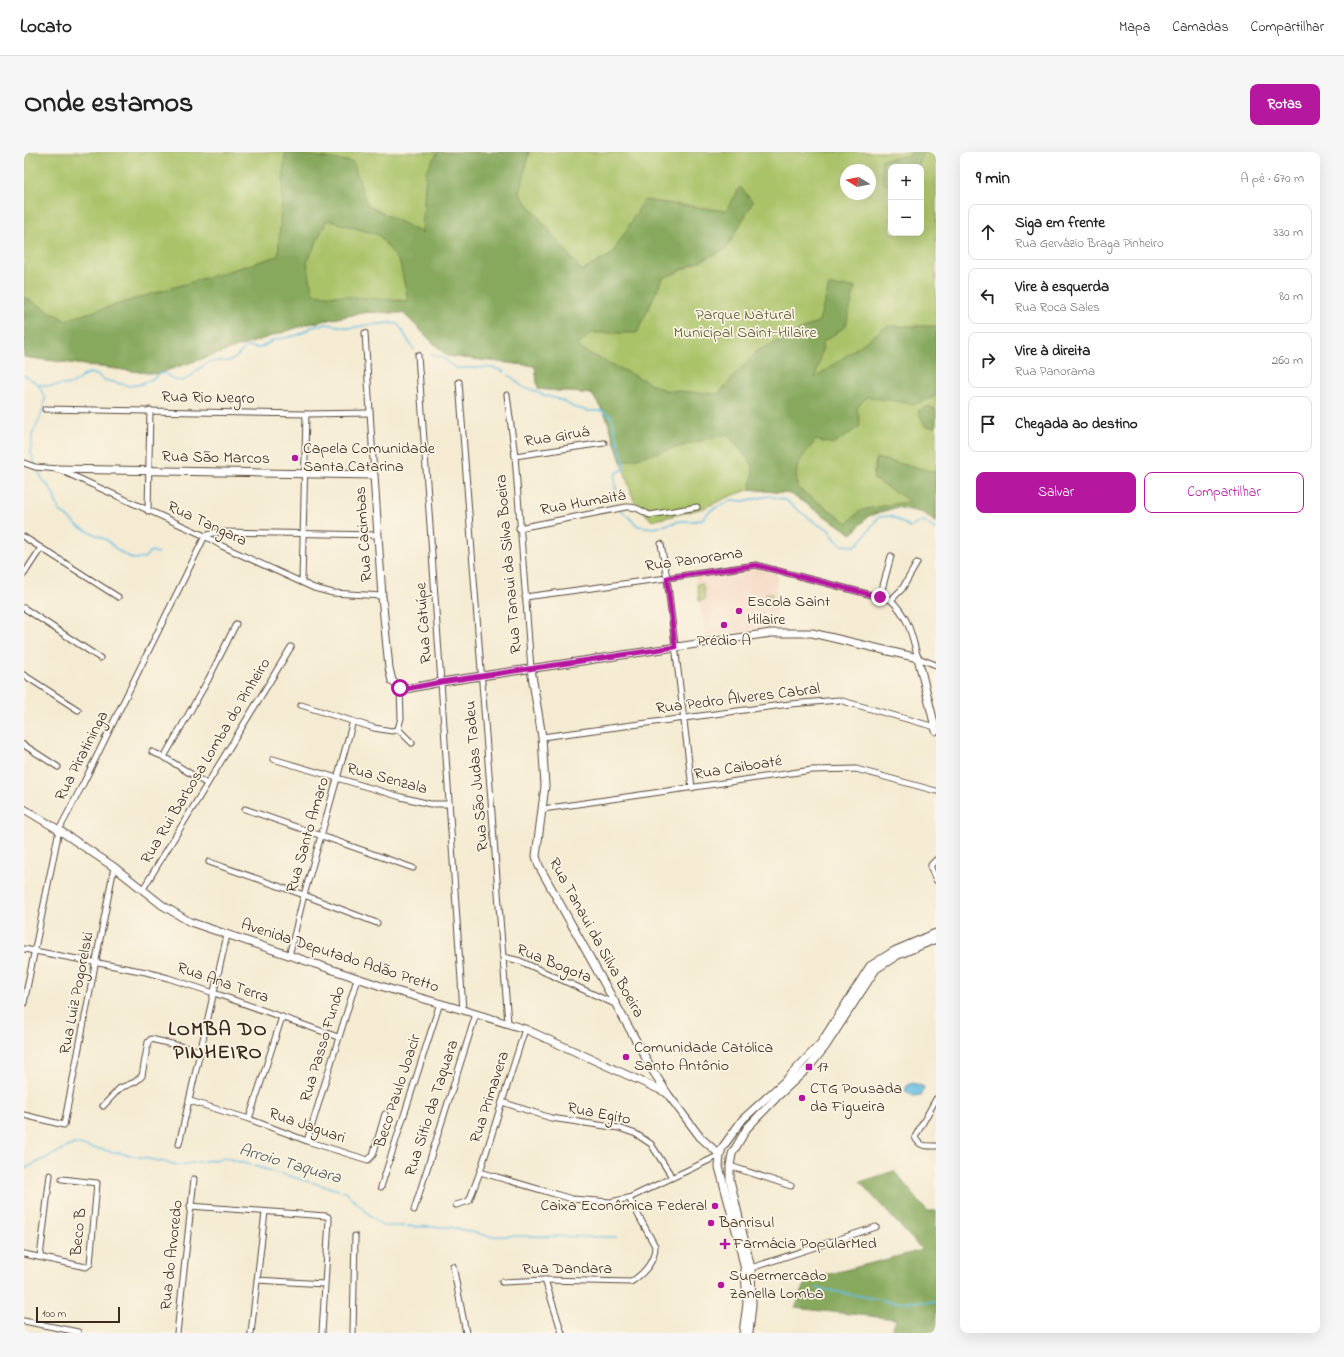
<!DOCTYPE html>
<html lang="pt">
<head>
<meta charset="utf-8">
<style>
  body { margin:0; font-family:"Indie Flower",sans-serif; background:#f6f6f6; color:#222 }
  .controls { position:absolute; right:12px; top:12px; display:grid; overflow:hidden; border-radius:8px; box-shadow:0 4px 16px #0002 }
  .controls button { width:36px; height:36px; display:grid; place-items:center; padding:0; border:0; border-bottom:1px solid #e0e0e0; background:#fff; color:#222; font:20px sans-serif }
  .compass { position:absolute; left:816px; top:12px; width:36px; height:36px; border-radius:50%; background:#fff; box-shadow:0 4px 16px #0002; rotate:280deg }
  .scale { position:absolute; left:12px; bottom:10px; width:84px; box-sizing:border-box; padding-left:4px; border:2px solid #3b2a1e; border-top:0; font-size:11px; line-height:14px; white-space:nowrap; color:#3b2a1e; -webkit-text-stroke:3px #fcf5e5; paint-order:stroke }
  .stop { position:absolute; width:12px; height:12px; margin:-9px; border:3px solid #b5179e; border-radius:50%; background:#fff }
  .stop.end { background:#b5179e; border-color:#fff; box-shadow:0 1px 4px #0008 }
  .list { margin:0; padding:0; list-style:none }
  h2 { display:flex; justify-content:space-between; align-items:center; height:52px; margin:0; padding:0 16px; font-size:17px }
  h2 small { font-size:13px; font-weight:400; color:#767676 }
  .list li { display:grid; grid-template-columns:26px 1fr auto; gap:12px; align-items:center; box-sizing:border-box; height:56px; margin:0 8px 8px; padding:0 8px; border:1px solid #e0e0e0; border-radius:8px }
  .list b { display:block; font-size:15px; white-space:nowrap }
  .list p { margin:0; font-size:13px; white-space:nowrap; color:#767676 }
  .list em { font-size:13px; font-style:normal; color:#767676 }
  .actions { display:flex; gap:8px; padding:12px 16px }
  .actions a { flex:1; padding:9px 0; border:1px solid #b5179e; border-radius:8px; text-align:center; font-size:14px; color:#b5179e }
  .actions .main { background:#b5179e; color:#fff }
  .icon { flex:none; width:22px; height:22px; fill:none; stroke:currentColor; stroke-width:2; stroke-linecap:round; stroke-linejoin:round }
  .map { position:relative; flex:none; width:912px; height:1181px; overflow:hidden; border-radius:8px }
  header { display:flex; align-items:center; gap:24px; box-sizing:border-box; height:56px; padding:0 20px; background:#fff; border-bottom:1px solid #e0e0e0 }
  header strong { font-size:19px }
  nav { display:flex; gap:22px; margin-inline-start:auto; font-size:14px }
  .intro { display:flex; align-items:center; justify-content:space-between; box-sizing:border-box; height:96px; padding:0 24px }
  h1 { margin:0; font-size:28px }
  .button { padding:10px 18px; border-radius:8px; background:#b5179e; color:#fff; font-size:14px; font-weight:700 }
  main { display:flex; gap:24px; padding:0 24px }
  aside { flex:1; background:#fff; border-radius:8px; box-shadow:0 4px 16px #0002 }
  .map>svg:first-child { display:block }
  .built { fill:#f3d4be }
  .green { fill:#aac369; stroke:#727644; fill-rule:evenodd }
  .forest { fill:#87a95d; stroke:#616a3e; fill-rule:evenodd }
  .water { fill:#67bee4; stroke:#517481 }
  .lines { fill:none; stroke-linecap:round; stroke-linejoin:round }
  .stream { stroke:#67bee4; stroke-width:1.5 }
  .street-casing { stroke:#574739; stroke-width:7 }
  .secondary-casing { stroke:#574739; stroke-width:9 }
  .street { stroke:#fff; stroke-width:5 }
  .secondary { stroke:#fff; stroke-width:7 }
  .route { stroke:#b5179e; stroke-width:5 }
  .poi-dot { fill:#b5179e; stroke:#fcf5e5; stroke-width:1.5 }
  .labels { text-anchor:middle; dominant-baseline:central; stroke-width:3.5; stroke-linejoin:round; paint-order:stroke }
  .park-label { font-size:16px; fill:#5c5834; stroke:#fcf5e5 }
  .street-label { font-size:16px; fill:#3b2a1e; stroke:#fcf5e5 }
  .poi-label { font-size:16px; fill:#3b2a1e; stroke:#fcf5e5; text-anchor:start }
  .water-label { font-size:17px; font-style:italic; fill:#485659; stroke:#fcf5e5 }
  .district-label { font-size:20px; font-weight:bold; letter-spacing:1px; fill:#3b2a1e; stroke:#fcf5e5 }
</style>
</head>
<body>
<header>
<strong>Locato</strong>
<nav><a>Mapa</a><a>Camadas</a><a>Compartilhar</a></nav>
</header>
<div class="intro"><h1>Onde estamos</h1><a class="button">Rotas</a></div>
<main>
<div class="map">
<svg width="912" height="1181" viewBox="0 0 912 1181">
  <rect width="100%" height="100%" fill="#fcf5e5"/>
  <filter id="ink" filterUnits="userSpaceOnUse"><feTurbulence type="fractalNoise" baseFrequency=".025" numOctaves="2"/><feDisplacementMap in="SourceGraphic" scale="8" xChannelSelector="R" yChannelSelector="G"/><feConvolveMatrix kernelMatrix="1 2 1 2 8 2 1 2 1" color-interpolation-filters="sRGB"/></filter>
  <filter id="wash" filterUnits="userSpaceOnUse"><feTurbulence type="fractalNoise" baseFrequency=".012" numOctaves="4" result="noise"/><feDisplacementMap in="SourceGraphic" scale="16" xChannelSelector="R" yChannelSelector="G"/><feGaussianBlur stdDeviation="0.9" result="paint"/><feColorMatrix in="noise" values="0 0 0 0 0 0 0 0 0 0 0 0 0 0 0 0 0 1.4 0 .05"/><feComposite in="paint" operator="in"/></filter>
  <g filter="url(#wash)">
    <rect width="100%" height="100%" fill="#f4ebd2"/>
    <path class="built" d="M732,415L753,422L752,474L682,485L671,424Z"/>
    <g class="green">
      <path d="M0,0H912V371L900,361L873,355L844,364L828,382L767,342L727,337L702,346L680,356L628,369L610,349L582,264L568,242L514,237L511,214L423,204L379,161L342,160L284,172L132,222L0,205ZM867,15H897V81H867ZM822,18H846V42H822Z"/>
      <path d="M673,432H679L681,448L675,449Z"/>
      <rect x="742" y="441" width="6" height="13"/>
    </g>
    <g class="forest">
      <path d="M261,0L329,10L343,53L398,81L402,19L414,0H505L496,42L558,119L588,102L620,48L702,59L716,35L729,50L702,97L638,127L613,181H567L554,194L559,198L640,238L694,242L733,199L795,169L805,134L831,135L822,174L800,189L791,226L863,174H912V243L910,245L891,252L842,245L833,256L836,274L810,292L792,288C779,305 768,313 774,336L823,371L837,358L886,349L849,327L852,306L912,320V371L900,361L873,355L844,364L828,382L767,342L726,337L729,322L728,312L703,282L598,310L582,264L568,242L514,237L511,214L423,204L379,161L342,160L284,172L132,222L0,205V145L41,168L254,104ZM303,68L355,83L376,111L384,149L289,142L283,110Z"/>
      <path d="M887,0H900L894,15H867V34L859,31L857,8L886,4Z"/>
      <path d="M905,254L912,258V275L901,274L894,259Z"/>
      <path d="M870,1019L903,1059H912V1181H867L872,1167L771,1156L783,1128L898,1098L836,1030Z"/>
    </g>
    <path class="water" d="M889,931L900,935L898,943L889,944L881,939L883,933Z"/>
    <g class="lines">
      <g class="stream">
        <path d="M406,202C410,203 414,204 418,206C424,208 426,215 433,216C449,217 466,212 480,220"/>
        <path d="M0,223L15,233L28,234L49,232L58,225L65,221L73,223L80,228L106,234L117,232L132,225L134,222L141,221C161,240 167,220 183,211C190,207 202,211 208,208C213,206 218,198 222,195L236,196L250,188L274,183L288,175L302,172L326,176L344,173L366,171L374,172L390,198"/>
        <path d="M485,223L500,236L509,238L519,243L537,248L549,255L564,259H578L587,264L600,311V317L594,320L591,323L592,348"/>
        <path d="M12,313L7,302L8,283L17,264L21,246L15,234"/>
        <path d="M13,317L19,328L26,336L30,344L35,358L55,375L83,388L93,398L109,407L120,406L127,399L134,401"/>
        <path d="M597,358L614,374L630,376L656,369H671L678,367L687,358L708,348L720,349L745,344L761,348L778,361L795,373L804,377L812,388L818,393L831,394C841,387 846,374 855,365L867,364L886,375L900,369L912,378"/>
        <path d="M0,1017L50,992L155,1013L202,1006L321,1040L358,1074L426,1075L464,1084L592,1085"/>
        <path d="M793,1136L868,1150H912"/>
      </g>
    </g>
  </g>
  <g filter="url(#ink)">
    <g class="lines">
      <defs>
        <g id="street">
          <path d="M341,181L350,323"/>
          <path d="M394,203L417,530L439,858"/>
          <path d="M435,230L484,871"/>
          <path d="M483,243L491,304L507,517"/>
          <path d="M21,257L282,262L346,261"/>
          <path d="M491,304L580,291"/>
          <path d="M0,311L11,315L34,317L181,384L198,394L290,436L309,441L358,444"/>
          <path d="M124,359L126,258"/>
          <path d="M495,376L602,355C612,354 617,359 626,363L673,355"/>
          <path d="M0,385L94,445"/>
          <path d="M637,392L643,426L668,636"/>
          <path d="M0,422L17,396"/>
          <path d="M278,430L282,262"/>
          <path d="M501,445L643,426L732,413L867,448C886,467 887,482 894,506L912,513"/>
          <path d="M856,445L867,404"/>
          <path d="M867,448L878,437L893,411"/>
          <path d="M0,456L76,506"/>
          <path d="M0,523L54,558"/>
          <path d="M277,553L350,576L368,579L374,577L388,591"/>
          <path d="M374,577L377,566L376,536"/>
          <path d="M518,585L766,552L815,548L911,575"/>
          <path d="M0,593L34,615"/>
          <path d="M128,600L140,605L183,632"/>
          <path d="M140,605L184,528L212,472"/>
          <path d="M249,607L377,645L406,652H425"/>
          <path d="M221,657L389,716"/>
          <path d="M519,657L788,618L832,617L912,639"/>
          <path d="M912,708L907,713V716L912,728"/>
          <path d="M185,710L280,743L353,771"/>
          <path d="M119,737L267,495"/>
          <path d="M0,797L122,820L144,826L190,841L314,885"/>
          <path d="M265,804L280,743L297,684L329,569"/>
          <path d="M480,805L496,809L591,852"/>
          <path d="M0,851L35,678L60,630L181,384L189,381L196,380L354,383"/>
          <path d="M912,947L891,985C895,995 903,994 912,994"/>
          <path d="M166,949L225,967L283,989L344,1008L349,1003L361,962"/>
          <path d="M478,950L527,966L595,976L612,982L627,992L648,1025"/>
          <path d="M79,954L96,936L111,930L118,924L124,890L127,887L176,899"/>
          <path d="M0,963L40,973L90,715"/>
          <path d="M225,967L258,865"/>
          <path d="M283,989L333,827"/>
          <path d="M155,992L203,783"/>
          <path d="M706,1014L767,1034"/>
          <path d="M456,1020L548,1047L587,1050L605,1046L696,1003"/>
          <path d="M357,1035L416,851"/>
          <path d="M432,1053L445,1049L456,1020L501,877"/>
          <path d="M166,1054L302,1064L304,1065L305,1068L298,1181"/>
          <path d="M390,1058L452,862"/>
          <path d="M0,1102L62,1115L66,1112L73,1031L38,1027"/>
          <path d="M16,1105L26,1023"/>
          <path d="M429,1114L442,1181"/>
          <path d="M727,1116L852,1075"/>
          <path d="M233,1128L300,1132"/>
          <path d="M521,1128L538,1181"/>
          <path d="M478,1130L521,1128L607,1130C619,1122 631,1110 631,1094L605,1046"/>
          <path d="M0,1169L54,1180"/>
          <path d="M153,1181L170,1027"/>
          <path d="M227,1181L241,1060"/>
          <path d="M329,1181L331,1084"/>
        </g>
        <g id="secondary">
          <path d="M34,317L350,323L358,444L365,516L368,529L376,536L382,537L417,530L747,481H788L894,506L912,579"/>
          <path d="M507,517L518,585L521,634L512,704L515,714L629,919L643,941L676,985L696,1003"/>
          <path d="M0,657L35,678L90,715L138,753L166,770L369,838L439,858L501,877L643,941"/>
          <path d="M719,1181L723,1152L721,1118L713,1082L695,1015L696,1003L698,996L719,967L763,927L797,891L846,814L870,799L912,781"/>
          <path d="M725,1181L728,1153L727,1116L706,1028V1014L708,1002L723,976L753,945L785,915L801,895L852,817L874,803L912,787"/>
        </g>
      </defs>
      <use href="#street" class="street-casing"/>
      <use href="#secondary" class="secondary-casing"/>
      <use href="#street" class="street"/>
      <use href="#secondary" class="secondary"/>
    </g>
  </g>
  <g class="lines" filter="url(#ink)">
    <path class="route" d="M376,536L382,537L417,530L651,495L643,426L732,413L856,445"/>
  </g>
  <g class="poi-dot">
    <circle cx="271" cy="306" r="4"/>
    <circle cx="715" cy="459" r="4"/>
    <circle cx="700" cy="473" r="4"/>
    <circle cx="602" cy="905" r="4"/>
    <rect x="781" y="911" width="8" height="8" rx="2"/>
    <circle cx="778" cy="946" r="4"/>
    <circle cx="691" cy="1054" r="4"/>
    <circle cx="687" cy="1071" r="4"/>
    <path d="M699 1086h4v4h4v4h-4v4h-4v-4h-4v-4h4z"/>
    <circle cx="697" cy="1133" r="4"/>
  </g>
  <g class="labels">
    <g class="park-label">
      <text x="721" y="163">Parque Natural<tspan x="721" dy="18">Municipal Saint-Hilaire</tspan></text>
    </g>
    <g class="street-label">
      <text transform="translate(184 246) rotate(1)">Rua Rio Negro</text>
      <text transform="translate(533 285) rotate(-9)">Rua Giruá</text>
      <text transform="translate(192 306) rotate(1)">Rua São Marcos</text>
      <text transform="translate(559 351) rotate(-10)">Rua Humaitá</text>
      <text transform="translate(183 372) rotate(25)">Rua Tangara</text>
      <text transform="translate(340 382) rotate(-94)">Rua Cacimbas</text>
      <text transform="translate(670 408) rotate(-8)">Rua Panorama</text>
      <text transform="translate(485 412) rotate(-95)">Rua Tanaui da Silva Boeira</text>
      <text transform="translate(400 471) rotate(-94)">Rua Catuípe</text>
      <text transform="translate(714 547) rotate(-7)">Rua Pedro Álveres Cabral</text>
      <text transform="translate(58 604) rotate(-63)">Rua Piratininga</text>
      <text transform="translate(182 609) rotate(-59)">Rua Rui Barbosa Lomba do Pinheiro</text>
      <text transform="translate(714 616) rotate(-9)">Rua Caiboaté</text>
      <text transform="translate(453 624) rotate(-95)">Rua São Judas Tadeu</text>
      <text transform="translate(363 627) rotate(15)">Rua Senzala</text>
      <text transform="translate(284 683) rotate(-74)">Rua Santo Amaro</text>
      <text transform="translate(572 786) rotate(61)">Rua Tanaui da Silva Boeira</text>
      <text transform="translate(316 804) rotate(18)">Avenida Deputado Adão Pretto</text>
      <text transform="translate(530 812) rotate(22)">Rua Bogota</text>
      <text transform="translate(199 831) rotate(19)">Rua Ana Terra</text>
      <text transform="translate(53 841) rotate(-79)">Rua Luiz Pogorelski</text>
      <text transform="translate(299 892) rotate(-73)">Rua Passo Fundo</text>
      <text transform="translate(374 939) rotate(-72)">Beco Paulo Joacir</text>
      <text transform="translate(466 945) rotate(-72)">Rua Primavera</text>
      <text transform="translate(408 956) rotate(-72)">Rua Sítio da Taquara</text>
      <text transform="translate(575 962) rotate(11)">Rua Egito</text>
      <text transform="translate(283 974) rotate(19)">Rua Jaguari</text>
      <text transform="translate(55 1080) rotate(-84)">Beco B</text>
      <text transform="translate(148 1103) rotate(-84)">Rua do Arvoredo</text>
      <text x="543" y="1117">Rua Dandara</text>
    </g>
    <g class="poi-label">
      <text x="279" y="297">Capela Comunidade<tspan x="279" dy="18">Santa Catarina</tspan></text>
      <text x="723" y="450">Escola Saint<tspan x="723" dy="18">Hilaire</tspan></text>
      <text x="700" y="489" text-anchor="middle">Prédio A</text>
      <text x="610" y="896">Comunidade Católica<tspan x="610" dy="18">Santo Antônio</tspan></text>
      <text x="793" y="915">17</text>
      <text x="786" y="937">CTG Pousada<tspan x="786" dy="18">da Figueira</tspan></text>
      <text x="683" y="1054" text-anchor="end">Caixa Econômica Federal</text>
      <text x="695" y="1071">Banrisul</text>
      <text x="709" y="1092">Farmácia PopularMed</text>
      <text x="705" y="1124">Supermercado<tspan x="705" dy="18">Zanella Lomba</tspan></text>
    </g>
    <g class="water-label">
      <text transform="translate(266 1012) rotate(16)">Arroio Taquara</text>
    </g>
    <g class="district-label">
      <text x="194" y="878">LOMBA DO<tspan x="194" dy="23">PINHEIRO</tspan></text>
    </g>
  </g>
</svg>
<div class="controls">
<button>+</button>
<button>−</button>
</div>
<svg class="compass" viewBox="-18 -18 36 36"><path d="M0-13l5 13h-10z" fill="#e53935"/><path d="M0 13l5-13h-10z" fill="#767676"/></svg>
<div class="scale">100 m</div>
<div class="stop" style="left:376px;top:536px"></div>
<div class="stop end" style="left:856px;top:445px"></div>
</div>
<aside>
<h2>9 min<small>A pé · 670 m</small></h2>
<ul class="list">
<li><svg class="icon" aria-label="ahead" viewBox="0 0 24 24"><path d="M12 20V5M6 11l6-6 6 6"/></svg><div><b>Siga em frente</b><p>Rua Gervázio Braga Pinheiro</p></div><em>330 m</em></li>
<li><svg class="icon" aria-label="left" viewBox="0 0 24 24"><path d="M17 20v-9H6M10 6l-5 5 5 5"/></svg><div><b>Vire à esquerda</b><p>Rua Roca Sales</p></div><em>80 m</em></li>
<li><svg class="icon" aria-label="right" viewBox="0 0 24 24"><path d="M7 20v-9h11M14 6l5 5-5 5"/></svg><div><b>Vire à direita</b><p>Rua Panorama</p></div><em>260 m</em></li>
<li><svg class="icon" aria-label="arrive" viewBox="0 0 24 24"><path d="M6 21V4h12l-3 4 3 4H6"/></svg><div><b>Chegada ao destino</b></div></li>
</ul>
<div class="actions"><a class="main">Salvar</a><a>Compartilhar</a></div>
</aside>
</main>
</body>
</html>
